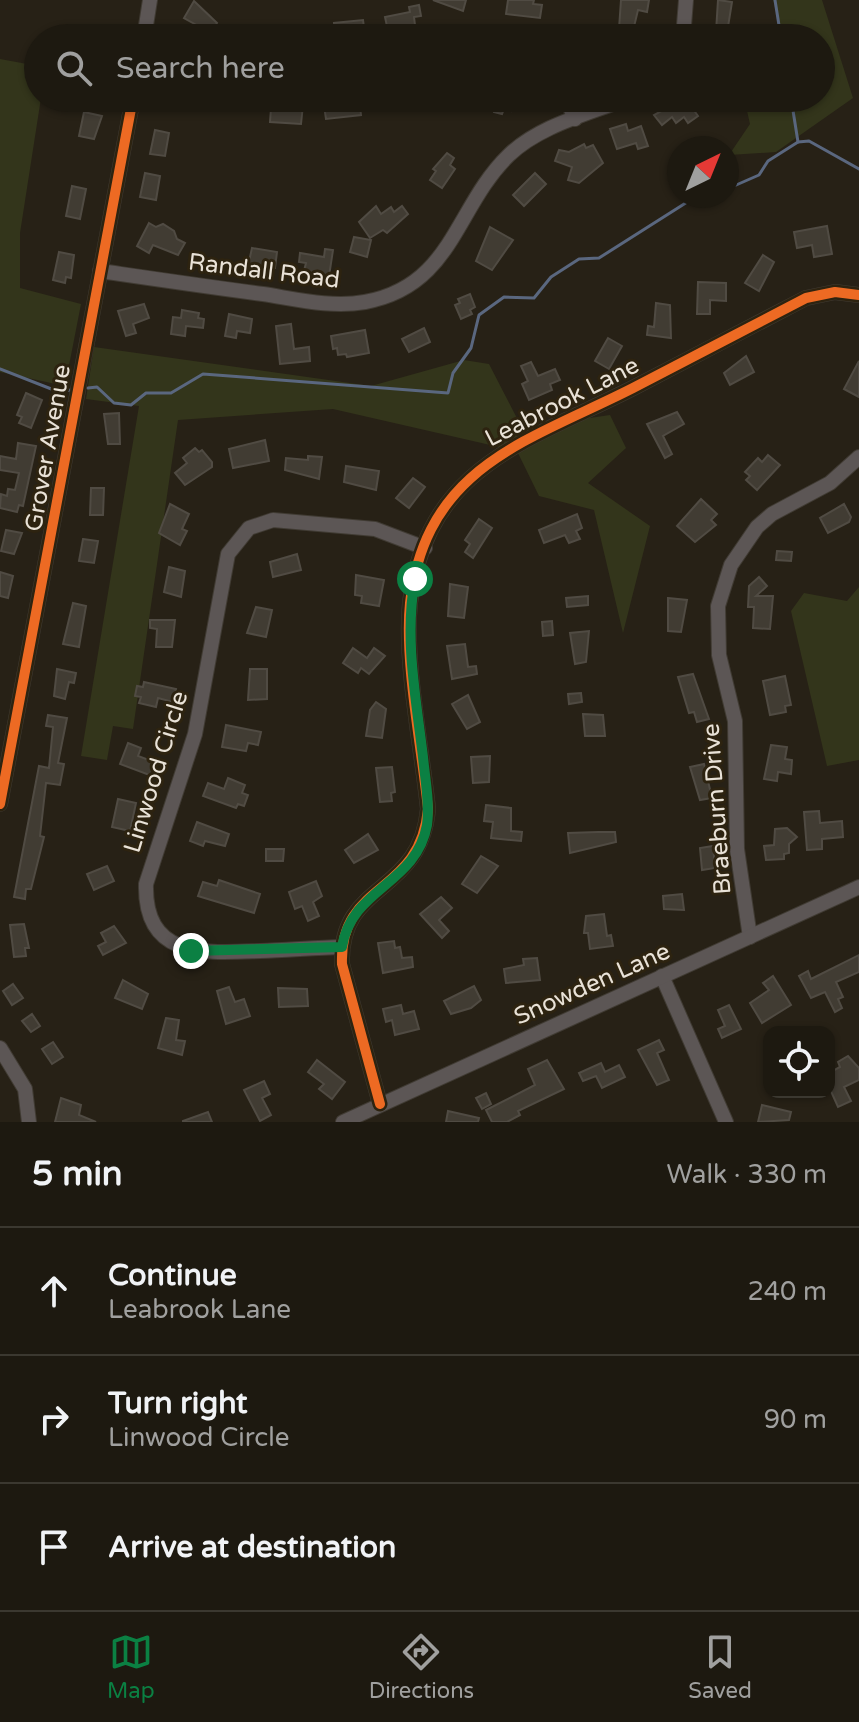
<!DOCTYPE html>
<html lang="en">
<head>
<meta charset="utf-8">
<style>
  body { margin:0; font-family:"Varela Round",sans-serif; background:#252219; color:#f1f3f6 }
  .controls { position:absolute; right:24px; bottom:24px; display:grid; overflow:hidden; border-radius:16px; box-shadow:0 2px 6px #0004 }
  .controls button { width:72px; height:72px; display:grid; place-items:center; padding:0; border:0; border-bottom:2px solid #3b3830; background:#1d1910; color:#f1f3f6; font:40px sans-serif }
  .compass { position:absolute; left:667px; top:136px; width:72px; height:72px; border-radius:50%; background:#1d1910; box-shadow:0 2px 6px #0004; rotate:43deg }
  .stop { position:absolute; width:24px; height:24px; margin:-18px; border:6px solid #0b8043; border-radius:50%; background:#fff }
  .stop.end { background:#0b8043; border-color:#fff; box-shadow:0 2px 8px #0008 }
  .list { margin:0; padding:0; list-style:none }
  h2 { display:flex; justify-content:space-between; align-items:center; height:104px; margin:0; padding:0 32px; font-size:34px }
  h2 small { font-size:26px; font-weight:400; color:#a0a09f }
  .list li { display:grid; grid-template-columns:52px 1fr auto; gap:24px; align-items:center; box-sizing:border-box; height:128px; padding:0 32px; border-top:2px solid #3b3830 }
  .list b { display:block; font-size:30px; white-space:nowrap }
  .list p { margin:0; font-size:26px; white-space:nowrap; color:#a0a09f }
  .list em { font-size:26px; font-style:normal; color:#a0a09f }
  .icon { flex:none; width:44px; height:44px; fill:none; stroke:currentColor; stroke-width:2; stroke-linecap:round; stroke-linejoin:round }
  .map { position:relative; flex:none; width:859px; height:1122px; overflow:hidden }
  .search { position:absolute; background:#1d1910; box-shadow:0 2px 6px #0004; left:24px; right:24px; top:24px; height:88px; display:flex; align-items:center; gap:20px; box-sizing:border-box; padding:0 28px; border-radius:44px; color:#a0a09f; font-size:30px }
  .sheet { height:488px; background:#1d1910 }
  nav { display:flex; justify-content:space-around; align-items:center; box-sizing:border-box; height:112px; border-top:2px solid #3b3830; background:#1d1910; font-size:22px; color:#a0a09f }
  nav a { display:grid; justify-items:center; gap:4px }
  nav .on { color:#0b8043 }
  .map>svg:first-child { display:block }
  .green { fill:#33351b }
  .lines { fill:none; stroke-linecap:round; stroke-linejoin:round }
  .stream { stroke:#5a677f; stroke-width:3 }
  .building { fill:#413c33; stroke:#504b43; stroke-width:2 }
  .minor-casing { stroke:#403b33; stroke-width:16 }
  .minor { stroke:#5c5655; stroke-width:14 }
  .cycleway-casing { stroke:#2d2310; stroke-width:15 }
  .cycleway { stroke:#ed6a23; stroke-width:10 }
  .route { stroke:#0b8043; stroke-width:10 }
  .labels { text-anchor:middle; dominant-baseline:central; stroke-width:6; stroke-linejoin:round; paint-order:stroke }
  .street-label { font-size:24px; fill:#e9e2d7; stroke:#2d2310 }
</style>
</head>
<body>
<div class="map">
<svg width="859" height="1122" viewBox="0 0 859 1122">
  <rect width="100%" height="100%" fill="#272116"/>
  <g class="green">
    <path d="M773,0H822L853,98L776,152L729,155L750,124L744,98H821V38H773L780,28Z"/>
    <path d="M0,59L38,66L41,98L20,233V288L81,304L65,386L0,372Z"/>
    <path d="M94,347L371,386L464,360L489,364L522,428L610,415L626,448L588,483L650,526L623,633L594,510L539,496L517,451L333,409L178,420L133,729L113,726L107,760L81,756L139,406L86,399Z"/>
    <path d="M859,587V760L827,766L791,611L804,593L847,601Z"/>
  </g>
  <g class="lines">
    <g class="stream">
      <path d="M775,0L781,38"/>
      <path d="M791,98L798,142"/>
      <path d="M727,189L759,175L768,161L798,142L809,141L859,169"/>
      <path d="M0,369L59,392L70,390"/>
      <path d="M88,388L97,387L114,403L131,405L146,393H171L203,374L448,393L453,373L471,348L479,315L504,297L534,298L551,277L579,259L599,258L692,199L712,196"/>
    </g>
  </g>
  <g class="building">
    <path d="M433,0H466L463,11Z"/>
    <path d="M508,0H534L533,4L542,5L540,18L506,14Z"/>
    <path d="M621,0H649L647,12L638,10L633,31L619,29Z"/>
    <path d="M718,0L732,2L727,33L716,32Z"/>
    <path d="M194,1L217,23L211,33L184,18Z"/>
    <path d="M419,5L421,16L414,17L415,25L388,31L385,17L410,12L409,7Z"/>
    <path d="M363,20L365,35L335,38L334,23Z"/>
    <path d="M279,25L307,28L306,38H278Z"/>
    <path d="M98,27L116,30L115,38H96Z"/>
    <path d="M359,98L361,115L326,119L324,106Z"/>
    <path d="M414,98H437V106L414,107Z"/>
    <path d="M473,98H508L513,100L511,111L504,109L502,114L494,112L495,107L473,101Z"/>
    <path d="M685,98L698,116L688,123L684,117L676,123L672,117L662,125L654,115Z"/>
    <path d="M292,104L303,105L301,124L270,122L271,108L291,109Z"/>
    <path d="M84,112L102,116L94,139L79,136Z"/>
    <path d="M626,124L628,131L641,126L648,146L638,149L636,143L617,149L610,129Z"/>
    <path d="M155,130L169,133L165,156L150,154Z"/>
    <path d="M584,144L586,148L593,145L603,163L579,183L568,180L572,167L555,161L559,150L569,152Z"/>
    <path d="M447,153L454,158L450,165L455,169L442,188L430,180L436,171L433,169Z"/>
    <path d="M145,173L160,176L156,200L140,197Z"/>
    <path d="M535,173L546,184L524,206L513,195Z"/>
    <path d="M72,186L86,189L80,219L66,216Z"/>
    <path d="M376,206L381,214L391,207L394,212L402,206L408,214L387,233L383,230L370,238L359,222Z"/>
    <path d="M149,223L156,227L163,224L174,231L177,239L185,243L178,255L153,245L149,253L137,246Z"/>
    <path d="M827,226L832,254L814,257L812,245L797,248L794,232Z"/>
    <path d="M490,227L513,240L492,270L476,261Z"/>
    <path d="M354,237L371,240L367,257L350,252Z"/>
    <path d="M252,248L277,252L275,268L248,266Z"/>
    <path d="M325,249L333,250L328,283L320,281L321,274L304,271L306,263L299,262L300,253L324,257Z"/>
    <path d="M59,252L74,255L71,278L66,277L65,283L53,280Z"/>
    <path d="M763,255L774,262L759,291L745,283Z"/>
    <path d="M698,282L726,283V301L710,300V314H697Z"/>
    <path d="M470,294L475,307L470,310L472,314L461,319L455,305L460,303L458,299Z"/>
    <path d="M656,303L670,305L671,338L647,335L648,326L654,327Z"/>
    <path d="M144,304L149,318L133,324L136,333L126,336L118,311Z"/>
    <path d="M182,310L199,313L198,318L204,319L203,328L186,326L185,336L171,334L173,317L181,318Z"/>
    <path d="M229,314L252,319L250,333L237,331L236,338L225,336Z"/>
    <path d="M291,324L294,349L309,347L310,361L280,364L276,326Z"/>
    <path d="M424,328L430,342L409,352L402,339Z"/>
    <path d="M365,330L369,353L347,357L346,354L338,355L337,348L333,349L331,336Z"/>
    <path d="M608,338L622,346L609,369L595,361Z"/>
    <path d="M746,356L754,372L730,385L724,373Z"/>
    <path d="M859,361V397L844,389Z"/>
    <path d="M531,362L538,376L555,369L560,380L550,384L552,390L529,400L522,384L528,381L521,366Z"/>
    <path d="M26,393L42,400L31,428L19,423L22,417L17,415Z"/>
    <path d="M677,412L684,424L663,436L672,454L665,458L647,424Z"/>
    <path d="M119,413L120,444H108L104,414Z"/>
    <path d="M265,440L269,461L233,468L229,449Z"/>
    <path d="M18,443L36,446L23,506L19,505L17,512L0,508L1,494L7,496L8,489L15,490L19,473L0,470V456L16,459Z"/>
    <path d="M195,448L199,452L202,450L212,462V467L185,485L175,473L187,463L183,458Z"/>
    <path d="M768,455L780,465L757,490L746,480L750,476L745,472L758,458L762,462Z"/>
    <path d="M308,456L322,457L319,479L285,470L286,458L308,460Z"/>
    <path d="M346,466L379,471L376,490L344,482Z"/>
    <path d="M413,478L425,487L409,508L396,498Z"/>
    <path d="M91,488H104L103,515H90Z"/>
    <path d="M701,499L717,514L711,520L716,525L695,542L677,526Z"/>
    <path d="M170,504L189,514L182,529L187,531L180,545L159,533Z"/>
    <path d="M844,504L851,517L849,522L828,533L820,518Z"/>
    <path d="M577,514L582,528L576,531L580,539L569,543L565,535L544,543L539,530Z"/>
    <path d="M479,519L492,528L473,558L465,552L470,544L465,540Z"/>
    <path d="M6,530L22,533L14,554L1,551Z"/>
    <path d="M83,539L98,541L94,563L79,561Z"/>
    <path d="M777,551L792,552L791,561L776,560Z"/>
    <path d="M297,554L301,570L273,577L270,562Z"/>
    <path d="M169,567L185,571L181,597L164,592Z"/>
    <path d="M0,572L13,576L8,598L0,596Z"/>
    <path d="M356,575L384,580L379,606L361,603L362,596L355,595Z"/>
    <path d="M759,577L767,586L756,596H773L770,629L753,628L754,607H748L749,586Z"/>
    <path d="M450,584L468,587L464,618L448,616Z"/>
    <path d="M588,596V605L567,607L566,598Z"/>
    <path d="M668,598L687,600L681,632L668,631Z"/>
    <path d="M73,603L86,606L79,647L63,644Z"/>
    <path d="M256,607L272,610L266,637L247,633Z"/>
    <path d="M150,620H175L172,647H156L157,629L150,628Z"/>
    <path d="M552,621L553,635L543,636L542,622Z"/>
    <path d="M589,631L586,662L575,664L570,633Z"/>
    <path d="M465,644L468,667L476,666L477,674L452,679L447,646Z"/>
    <path d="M353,648L367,658L374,648L385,656L369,674L361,668L358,673L343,663Z"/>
    <path d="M57,669L76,673L74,683L69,682L65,699L54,696Z"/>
    <path d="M250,669H267V699L248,700Z"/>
    <path d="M693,674L709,719L697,722L694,712L689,713L678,677Z"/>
    <path d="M785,676L791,705L785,706L786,712L770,715L763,681Z"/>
    <path d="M144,682L176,689L173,702L158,698L156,707L139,703L141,697L135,696L137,686L143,687Z"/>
    <path d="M581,693L582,702L569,704L568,694Z"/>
    <path d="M468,695L480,722L467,729L452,704Z"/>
    <path d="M376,702L386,709L382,738L366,736L370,710Z"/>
    <path d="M583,714L603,715L605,736H585Z"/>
    <path d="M48,715L67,718L58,763L64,764L60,785L46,783L40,836L44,837L31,889H26L25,899L14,897L39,766L49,768L53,727L46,726Z"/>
    <path d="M226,725L261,732L258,745L248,743L246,751L222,747Z"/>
    <path d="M128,743L141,748L138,756L157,763L152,776L120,764Z"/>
    <path d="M771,745L787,747L785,759L792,760L791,774L778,772L777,781L764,779Z"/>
    <path d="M490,756L489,782L473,783L471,757Z"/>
    <path d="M704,764L712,798L700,800L690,767Z"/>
    <path d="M392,767L395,792L391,793L392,801L380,802L376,768Z"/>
    <path d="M228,778L245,785L242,793L248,795L244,806L238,804L236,808L203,796L208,783L224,789Z"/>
    <path d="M118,799L136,803L130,831L112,827Z"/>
    <path d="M486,805L511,808V831L522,832L521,841L491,838L493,822L484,821Z"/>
    <path d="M819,811L820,823L842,821L843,837L822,839V849L807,850L804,812Z"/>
    <path d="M197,822L229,834L225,846L205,841L203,846L190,841Z"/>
    <path d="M787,828L797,837L789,844V853L784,854V859L766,860L764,846L774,845L775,829Z"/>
    <path d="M598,832H615L616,842L570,853L568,833Z"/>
    <path d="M368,834L378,850L354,863L345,850Z"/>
    <path d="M713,846L715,868L702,870L700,848Z"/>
    <path d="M266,849H284L283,861H266Z"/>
    <path d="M481,856L498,866L477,893L462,884Z"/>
    <path d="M107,866L114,881L94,890L87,874Z"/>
    <path d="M219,880L260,894L254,913L198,896L203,882L217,886Z"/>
    <path d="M316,881L322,896L313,902L319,916L308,921L302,906L295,909L289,892Z"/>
    <path d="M682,894L684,910L664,909L663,896Z"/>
    <path d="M441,897L452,908L439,920L449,931L442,938L420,914Z"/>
    <path d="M604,914L607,936L611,935L613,946L590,949L588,933H584L586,916Z"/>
    <path d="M24,924L29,948H25L26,956L14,957L10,925Z"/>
    <path d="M114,926L126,943L103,955L98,946L106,942L101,933Z"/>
    <path d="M394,941L395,948L400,947L402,958L412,957L413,967L383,973L378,943Z"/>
    <path d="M859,955V972L836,982L843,997L838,999L842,1008L835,1012L825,992L811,998L799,976L808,971L811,979Z"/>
    <path d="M537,958L540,980L506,983L504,969L524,965L523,959Z"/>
    <path d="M773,976L791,1005L762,1023L750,1003L769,990L763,983Z"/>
    <path d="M123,980L148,994L142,1009L115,998Z"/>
    <path d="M13,984L23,998L12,1005L3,991Z"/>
    <path d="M474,986L481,1000L471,1008L451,1014L444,1001Z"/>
    <path d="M229,987L235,1002L244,999L250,1016L226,1024L217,991Z"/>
    <path d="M278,988L307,989L308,1006L279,1007Z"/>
    <path d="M401,1005L403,1014L414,1011L419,1029L395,1035L392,1020L386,1022L383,1009Z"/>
    <path d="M729,1005L741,1029L722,1038L718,1029L725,1026L718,1010Z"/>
    <path d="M32,1014L40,1026L31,1032L22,1021Z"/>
    <path d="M166,1018L179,1020L176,1040L185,1041L182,1055L158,1048Z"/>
    <path d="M659,1040L664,1050L657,1053L669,1080L657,1085L638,1050Z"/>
    <path d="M53,1042L63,1057L52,1064L42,1049Z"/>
    <path d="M848,1056L859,1068V1080L844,1087L851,1101L838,1107L830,1089L833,1087L829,1073L840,1067L838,1062Z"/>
    <path d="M317,1060L345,1082L332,1099L319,1089L324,1084L308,1072Z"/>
    <path d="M547,1060L564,1089L518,1111L520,1115L507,1122H492L486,1110L535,1085L528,1069Z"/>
    <path d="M601,1063L605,1072L619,1065L625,1077L602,1088L596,1076L583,1081L579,1073Z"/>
    <path d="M264,1081L270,1094L262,1098L271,1115L260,1121L244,1090Z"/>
    <path d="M486,1093L491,1104L482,1109L476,1098Z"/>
    <path d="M61,1098L81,1105L79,1115L96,1122H55Z"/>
    <path d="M762,1105L791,1112L789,1120L758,1122Z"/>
    <path d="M448,1111L479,1118L478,1122H446Z"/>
    <path d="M208,1112L212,1122H183V1121Z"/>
  </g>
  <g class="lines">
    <defs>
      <g id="minor">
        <path d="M144,38L150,0"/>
        <path d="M683,38L686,0"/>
        <path d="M566,98L575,119"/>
        <path d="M100,271C155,279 209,287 263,294C296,299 331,308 365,302C453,286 455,207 509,155C540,125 589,114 628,98"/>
        <path d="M0,804L133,98"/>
        <path d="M750,937L737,849L735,721L719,655L718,606L731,565L757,527L772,514L830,483L859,457"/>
        <path d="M342,947C314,948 287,950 260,951C205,953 144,959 146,884L195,734L228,554L249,528L273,520L375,529L425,548"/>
        <path d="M662,976L726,1122"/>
        <path d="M0,1048L25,1089L29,1122"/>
        <path d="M380,1104L342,964C339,880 420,897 428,809C422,749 404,662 410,603C426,465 529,441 633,388C691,358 748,328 806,298L835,292L859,295"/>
        <path d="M343,1122L859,887"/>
      </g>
    </defs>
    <use href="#minor" class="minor-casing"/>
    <use href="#minor" class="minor"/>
    <defs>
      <g id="cycleway">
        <path d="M0,804L133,98"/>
        <path d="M380,1104L342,964C339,880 420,897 428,809C422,749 404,662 410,603C426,465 529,441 633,388C691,358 748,328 806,298L835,292L859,295"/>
      </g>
    </defs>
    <use href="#cycleway" class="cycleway-casing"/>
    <use href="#cycleway" class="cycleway"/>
  </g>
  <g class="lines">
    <path class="route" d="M191,951L342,947C352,887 416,885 427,825C430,803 425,779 423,757C416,698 404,638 415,579"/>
  </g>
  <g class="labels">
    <g class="street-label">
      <text transform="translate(264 271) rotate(7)">Randall Road</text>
      <text transform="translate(562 402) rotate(-27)">Leabrook Lane</text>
      <text transform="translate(48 448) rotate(-80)">Grover Avenue</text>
      <text transform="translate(156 772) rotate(-73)">Linwood Circle</text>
      <text transform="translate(717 809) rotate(-94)">Braeburn Drive</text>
      <text transform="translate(592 984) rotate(-24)">Snowden Lane</text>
    </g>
  </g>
</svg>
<div class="controls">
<button><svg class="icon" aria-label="locate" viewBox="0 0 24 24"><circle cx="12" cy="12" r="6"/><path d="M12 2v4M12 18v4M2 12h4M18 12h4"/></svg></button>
</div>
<svg class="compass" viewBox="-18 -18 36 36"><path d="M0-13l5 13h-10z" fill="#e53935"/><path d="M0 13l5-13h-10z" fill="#a0a09f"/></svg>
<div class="stop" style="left:415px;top:579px"></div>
<div class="stop end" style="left:191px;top:951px"></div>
<div class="search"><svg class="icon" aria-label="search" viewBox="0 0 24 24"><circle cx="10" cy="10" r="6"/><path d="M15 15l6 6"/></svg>Search here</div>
</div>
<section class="sheet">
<h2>5 min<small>Walk · 330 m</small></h2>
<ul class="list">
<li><svg class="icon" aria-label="ahead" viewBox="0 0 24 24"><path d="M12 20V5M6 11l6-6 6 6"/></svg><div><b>Continue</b><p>Leabrook Lane</p></div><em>240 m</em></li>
<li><svg class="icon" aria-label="right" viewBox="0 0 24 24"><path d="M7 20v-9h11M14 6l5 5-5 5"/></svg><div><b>Turn right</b><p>Linwood Circle</p></div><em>90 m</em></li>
<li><svg class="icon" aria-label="arrive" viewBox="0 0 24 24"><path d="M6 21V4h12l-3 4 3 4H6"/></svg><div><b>Arrive at destination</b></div></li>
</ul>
</section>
<nav>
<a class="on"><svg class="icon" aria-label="map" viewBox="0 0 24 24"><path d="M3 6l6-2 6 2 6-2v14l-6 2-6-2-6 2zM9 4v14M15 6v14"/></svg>Map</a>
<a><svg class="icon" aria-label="directions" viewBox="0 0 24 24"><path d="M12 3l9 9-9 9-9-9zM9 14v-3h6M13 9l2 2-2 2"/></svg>Directions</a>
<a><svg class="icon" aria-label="saved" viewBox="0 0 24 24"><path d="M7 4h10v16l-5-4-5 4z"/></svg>Saved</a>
</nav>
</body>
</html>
